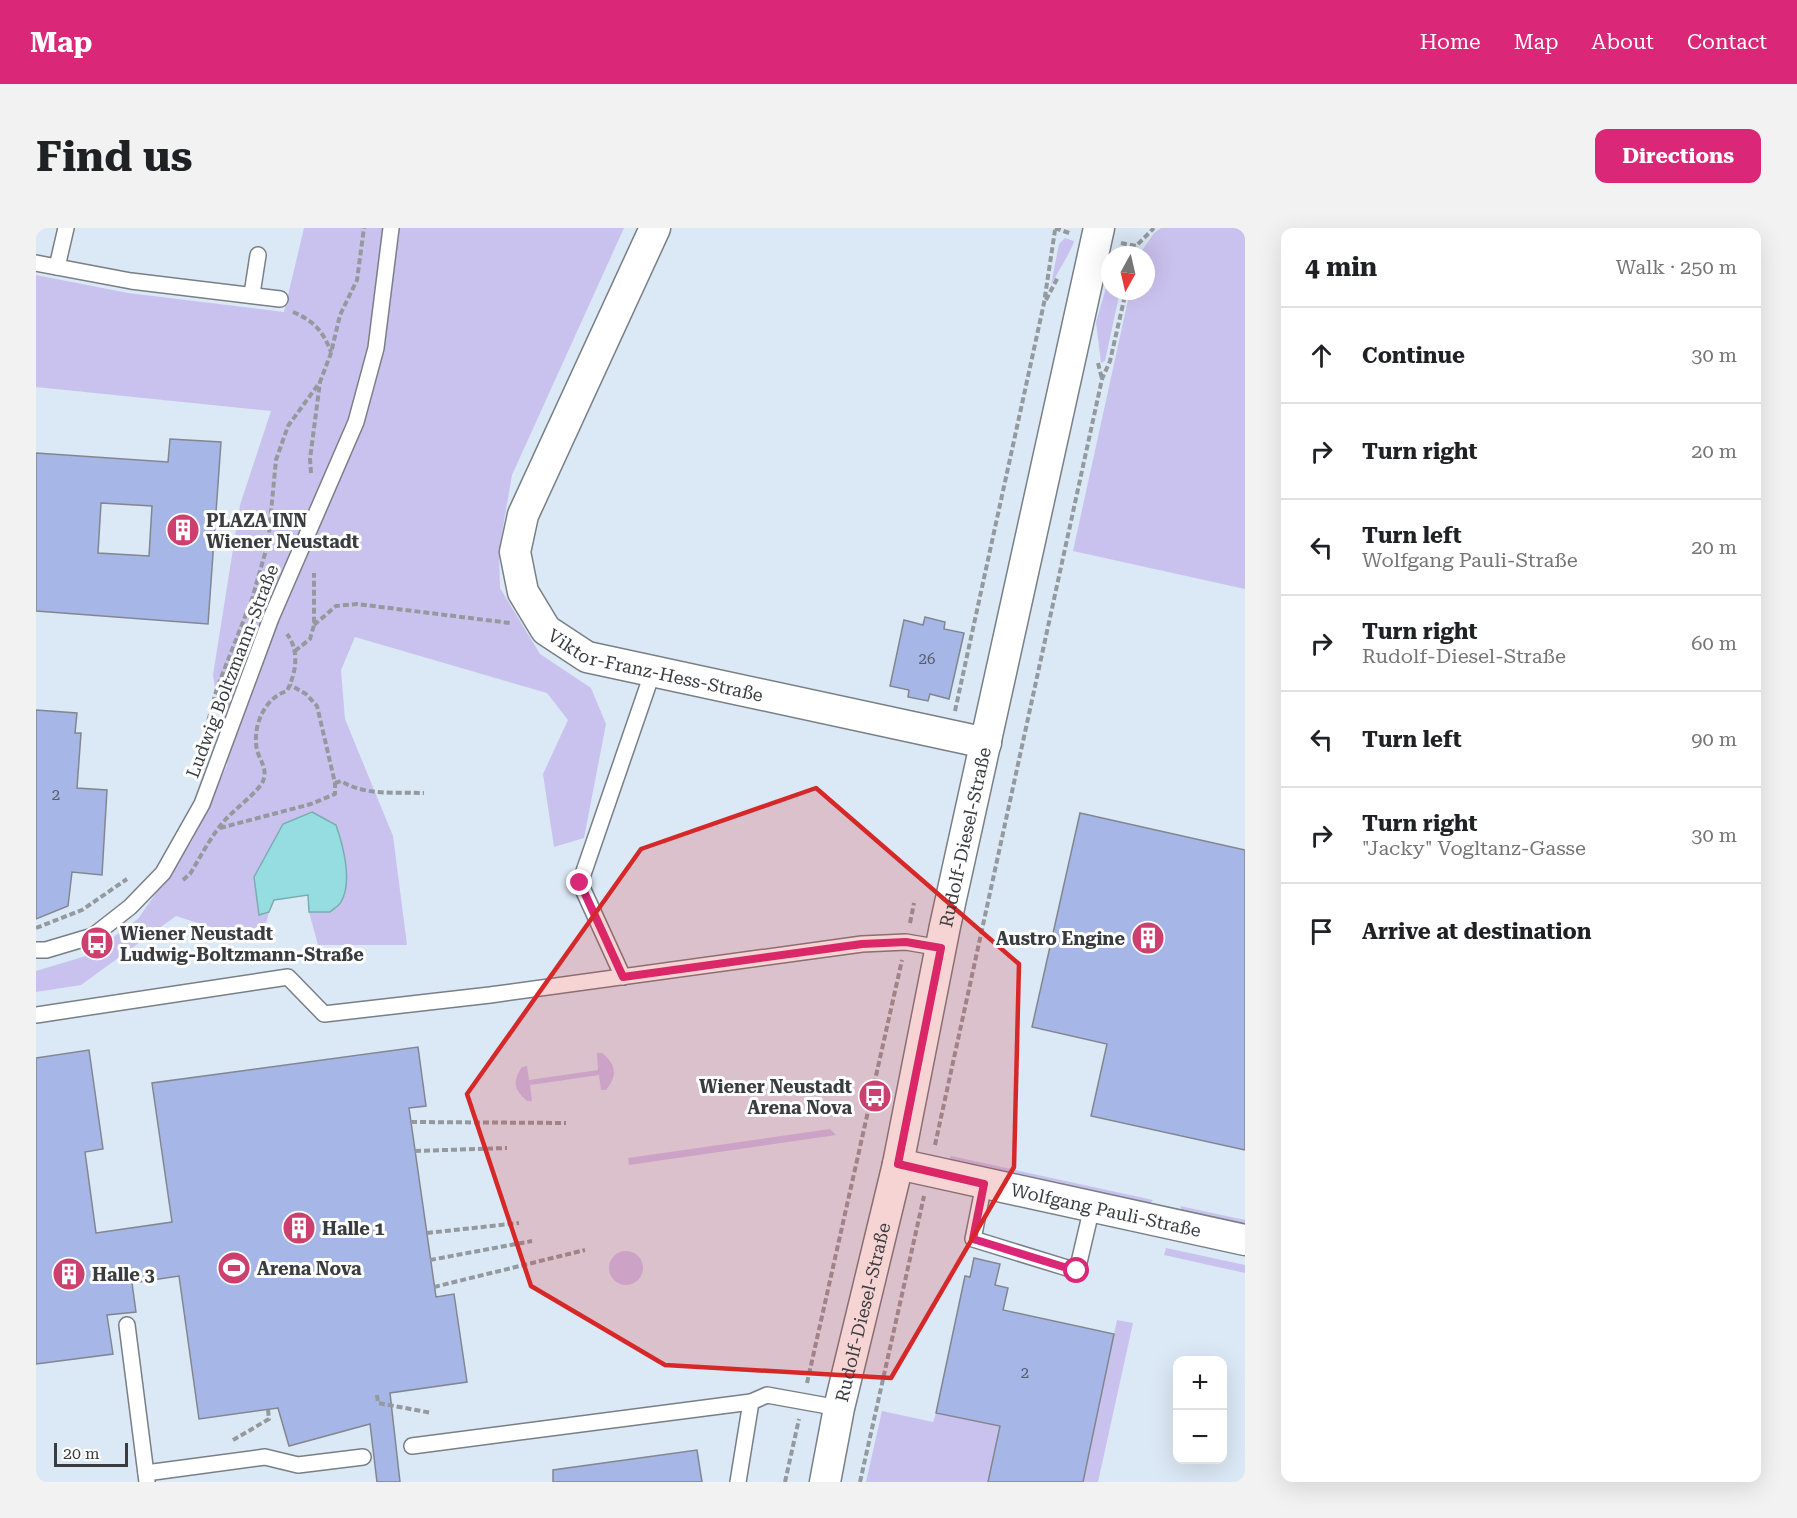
<!DOCTYPE html>
<html lang="en">
<head>
<meta charset="utf-8">
<style>
  body { margin:0; font-family:"Roboto Serif",serif; background:#f2f2f2; color:#202124 }
  .controls { position:absolute; right:18px; bottom:18px; display:grid; overflow:hidden; border-radius:12px; box-shadow:0 6px 24px #0002 }
  .controls button { width:54px; height:54px; display:grid; place-items:center; padding:0; border:0; border-bottom:2px solid #e0e0e0; background:#fff; color:#202124; font:30px sans-serif }
  .compass { position:absolute; left:1065px; top:18px; width:54px; height:54px; border-radius:50%; background:#fff; box-shadow:0 6px 24px #0002; rotate:188deg }
  .scale { position:absolute; left:18px; bottom:15px; width:74px; box-sizing:border-box; padding-left:6px; border:3px solid #3a3d40; border-top:0; font-size:16px; line-height:21px; white-space:nowrap; color:#3a3d40; -webkit-text-stroke:4px #fff; paint-order:stroke }
  .stop { position:absolute; width:18px; height:18px; margin:-14px; border:4px solid #db2777; border-radius:50%; background:#fff }
  .stop.end { background:#db2777; border-color:#fff; box-shadow:0 2px 6px #0008 }
  .list { margin:0; padding:0; list-style:none }
  h2 { display:flex; justify-content:space-between; align-items:center; height:78px; margin:0; padding:0 24px; font-size:26px }
  h2 small { font-size:20px; font-weight:400; color:#757577 }
  .list li { display:grid; grid-template-columns:39px 1fr auto; gap:18px; align-items:center; box-sizing:border-box; height:96px; padding:0 24px; border-top:2px solid #e0e0e0 }
  .list b { display:block; font-size:22px; white-space:nowrap }
  .list p { margin:0; font-size:20px; white-space:nowrap; color:#757577 }
  .list em { font-size:20px; font-style:normal; color:#757577 }
  .icon { flex:none; width:33px; height:33px; fill:none; stroke:currentColor; stroke-width:2; stroke-linecap:round; stroke-linejoin:round }
  .map { position:relative; flex:none; width:1209px; height:1254px; overflow:hidden; border-radius:12px }
  header { display:flex; align-items:center; gap:36px; box-sizing:border-box; height:84px; padding:0 30px; background:#db2777; color:#fff }
  header strong { font-size:28px }
  nav { display:flex; gap:33px; margin-inline-start:auto; font-size:21px }
  .intro { display:flex; align-items:center; justify-content:space-between; box-sizing:border-box; height:144px; padding:0 36px }
  h1 { margin:0; font-size:42px }
  .button { padding:15px 27px; border-radius:12px; background:#db2777; color:#fff; font-size:21px; font-weight:700 }
  main { display:flex; gap:36px; padding:0 36px }
  aside { flex:1; background:#fff; border-radius:12px; box-shadow:0 6px 24px #0002 }
  .map>svg:first-child { display:block }
  .built { fill:#dbe8f5; fill-rule:evenodd }
  .green { fill:#cac2ee }
  .water { fill:#95dde0; stroke:#7aadb0; stroke-width:1.5 }
  .building { fill:#a6b7e7; stroke:#83868e; stroke-width:1.5; fill-rule:evenodd }
  .lines { fill:none; stroke-linecap:round; stroke-linejoin:round }
  .service-casing { stroke:#787f85; stroke-width:18 }
  .minor-casing { stroke:#787f85; stroke-width:33 }
  .path { stroke:#94999e; stroke-width:4; stroke-dasharray:6 3; stroke-linecap:butt }
  .service { stroke:#fff; stroke-width:15 }
  .minor { stroke:#fff; stroke-width:30 }
  .route { stroke:#db2777; stroke-width:8 }
  .marked { fill:#d62828; fill-opacity:0.2; stroke:#d62828; stroke-width:4.5; stroke-linejoin:round }
  .labels { text-anchor:middle; dominant-baseline:central; stroke-width:6; stroke-linejoin:round; paint-order:stroke }
  .number-label { font-size:15px; fill:#555c6a }
  .poi-label { font-size:18px; font-weight:bold; fill:#3a3d40; stroke:#fff; text-anchor:start }
  .street-label { font-size:18px; fill:#3a3d40; stroke:#fff }
</style>
</head>
<body>
<header>
<strong>Map</strong>
<nav><a>Home</a><a>Map</a><a>About</a><a>Contact</a></nav>
</header>
<div class="intro"><h1>Find us</h1><a class="button">Directions</a></div>
<main>
<div class="map">
<svg width="1209" height="1254" viewBox="0 0 1209 1254">
  <rect width="100%" height="100%" fill="#eaf2f9"/>
  <path class="built" d="M0,0H1209V1254H0ZM1074,27H1110V63H1074ZM1142,1132H1186V1232H1142Z"/>
  <g class="green">
    <path d="M268,0H588L476,247L463,322L464,360L504,426L555,460L570,496L548,610L518,619L507,546L532,492L511,465L319,409L305,442L309,491L357,608L371,717H282L273,684H294L300,597L223,687L233,684L227,708L219,713L140,688L45,757L0,764V743L53,727L102,691L156,613L191,537L177,447L204,277L235,183L0,159V47L92,65L248,84Z"/>
    <path d="M1125,0H1209V361L1037,323L1094,63H1110V27H1103L1118,5Z"/>
    <path d="M1029,10L1038,13C1037,20 1020,47 1015,57L1023,16Z"/>
    <path d="M1074,46V63H1084L1069,133L1065,135L1060,94Z"/>
    <path d="M561,825H566C580,836 582,848 570,862H565L563,847L494,857L496,873H491C478,861 476,854 486,839L491,838L493,852L562,842Z"/>
    <path d="M794,901L800,907L593,937L592,930Z"/>
    <path d="M915,928L1117,972L1112,977L913,932Z"/>
    <path d="M1144,978L1209,992V998L1147,984Z"/>
    <path d="M1130,1020L1209,1037V1045L1128,1027Z"/>
    <circle cx="590" cy="1040" r="17"/>
    <path d="M1081,1092L1097,1095L1062,1254H1047Z"/>
    <path d="M846,1183L897,1194L900,1185L964,1198L952,1254H830Z"/>
  </g>
  <path class="water" d="M276,584L300,597C307,617 317,654 305,674C303,678 297,681 294,684H273L272,667L238,672L233,684L223,687L218,649L247,596Z"/>
  <g class="building">
    <path d="M134,211L185,214L172,396L0,383V225L132,234ZM65,275L116,278L113,328L62,325Z"/>
    <path d="M889,389L909,394L908,401L928,405L913,471L894,466L892,473L872,469L873,462L854,458L868,392L887,397Z"/>
    <path d="M0,482L41,485L39,505H45L41,560L71,562L66,647L36,644L32,678L0,691Z"/>
    <path d="M1044,585L1209,622V922L1055,888L1071,816L996,799Z"/>
    <path d="M382,819L390,878L373,880L400,1069L418,1066L431,1154L354,1165L364,1254H341L334,1196L253,1218L242,1180L163,1191L143,1048L96,1055L100,1084L71,1087L77,1126L0,1136V830L53,822L67,921L49,924L60,1005L136,994L116,855Z"/>
    <path d="M938,1030L964,1036L959,1057L972,1060L967,1082L1078,1106L1047,1254H952L964,1198L900,1185L929,1048L934,1049Z"/>
    <path d="M661,1222L666,1254H517V1242Z"/>
  </g>
  <g class="lines">
    <defs>
      <g id="service">
        <path d="M0,35L95,53L244,71"/>
        <path d="M21,39L30,0"/>
        <path d="M216,66L222,27"/>
        <path d="M0,722H10L57,708L94,679L127,645L166,576L235,390L320,194L340,120L355,0"/>
        <path d="M587,749L544,655L617,443"/>
        <path d="M0,787L252,749L288,786L454,767L826,716L870,714L905,720"/>
        <path d="M948,956L937,1011L1041,1043L1056,979"/>
        <path d="M91,1097L111,1254"/>
        <path d="M376,1218L715,1174L731,1167L803,1180"/>
        <path d="M110,1245L229,1229L262,1237L327,1229"/>
        <path d="M702,1254L715,1174"/>
      </g>
      <g id="minor">
        <path id="s1" d="M619,0L487,287L479,324L487,364L510,402L551,429L950,515"/>
        <path id="s2" d="M862,936L1209,1012"/>
        <path id="s3" d="M789,1254L803,1180L862,936L909,698L1063,0"/>
      </g>
    </defs>
    <use href="#service" class="service-casing"/>
    <use href="#minor" class="minor-casing"/>
    <g class="path">
      <path d="M1019,0L1036,6"/>
      <path d="M1085,15L1100,18L1118,0"/>
      <path d="M1098,27L1100,18"/>
      <path d="M1010,72L1022,49"/>
      <path d="M257,84C278,93 287,103 295,124"/>
      <path d="M1062,135L1066,151"/>
      <path d="M275,245L274,231L284,154"/>
      <path d="M278,397L300,378L321,376L474,395"/>
      <path d="M259,423L274,411L278,397V345"/>
      <path d="M919,483L1008,75L1019,2"/>
      <path d="M170,501L181,460L216,371L232,315L240,232L252,198L284,154L295,125L304,87L321,52L328,0"/>
      <path d="M299,555L305,553C329,568 360,564 388,565"/>
      <path d="M184,600L275,576L299,566V555L281,478L270,466L254,457"/>
      <path d="M147,652L154,646C165,628 175,608 189,592C197,583 224,562 227,553C232,541 224,533 221,522C216,499 228,470 251,463C260,445 264,423 251,406"/>
      <path d="M874,695L878,675"/>
      <path d="M0,700L46,682L91,651"/>
      <path d="M375,894L530,895"/>
      <path d="M899,917L1066,151L1074,133L1090,63"/>
      <path d="M379,923L471,920"/>
      <path d="M391,1005L483,995"/>
      <path d="M394,1032L496,1013"/>
      <path d="M398,1059L549,1022"/>
      <path d="M771,1155L866,732"/>
      <path d="M341,1167L342,1175L396,1185"/>
      <path d="M197,1212L233,1191L232,1182"/>
      <path d="M749,1254L763,1191"/>
      <path d="M824,1254L888,968"/>
    </g>
    <use href="#service" class="service"/>
    <use href="#minor" class="minor"/>
  </g>
  <g class="lines">
    <path class="route" d="M544,655L587,749L826,716L870,714L905,720L862,936L948,956L937,1011L1041,1043"/>
  </g>
  <path class="marked" d="M780,560L983,736L978,939L855,1150L629,1137L495,1058L431,866L605,621Z"/>
  <defs>
    <symbol id="building-disc" viewBox="-11 -11 22 22"><circle r="9.5" fill="#cc3f6e" stroke="#fff"/><path d="M-4-6H4V6H1V3H-1V6H-4ZM-2.5-4.3h1.7v1.8h-1.7ZM.8-4.3h1.7v1.8H.8ZM-2.5-1h1.7V.8h-1.7ZM.8-1h1.7V.8H.8Z" fill="#fff"/></symbol>
    <symbol id="bus-disc" viewBox="-11 -11 22 22"><circle r="9.5" fill="#cc3f6e" stroke="#fff"/><path d="M-5-6H5V4H4V6H2V4H-2V6H-4V4H-5ZM-3.5-4V0h7V-4ZM-3.5 1.2v1.5H-2V1.2ZM2 1.2v1.5H3.5V1.2Z" fill="#fff"/></symbol>
    <symbol id="stadium-disc" viewBox="-11 -11 22 22"><circle r="9.5" fill="#cc3f6e" stroke="#fff"/><path d="M0-5a6.5 5 0 1 0 0 10a6.5 5 0 1 0 0-10ZM-3.5-1.8h7v3.6h-7Z" fill="#fff"/></symbol>
  </defs>
  <g fill-rule="evenodd">
    <use href="#building-disc" x="128" y="283" width="38" height="38"/>
    <use href="#building-disc" x="1093" y="691" width="38" height="38"/>
    <use href="#bus-disc" x="42" y="696" width="38" height="38"/>
    <use href="#bus-disc" x="820" y="849" width="38" height="38"/>
    <use href="#building-disc" x="244" y="981" width="38" height="38"/>
    <use href="#stadium-disc" x="179" y="1021" width="38" height="38"/>
    <use href="#building-disc" x="14" y="1027" width="38" height="38"/>
  </g>
  <g class="labels">
    <g class="number-label">
      <text x="891" y="431">26</text>
      <text x="20" y="567">2</text>
      <text x="989" y="1145">2</text>
    </g>
    <g class="poi-label">
      <text x="170" y="292">PLAZA INN<tspan x="170" dy="21">Wiener Neustadt</tspan></text>
      <text x="84" y="705">Wiener Neustadt<tspan x="84" dy="21">Ludwig-Boltzmann-Straße</tspan></text>
      <text x="1089" y="710" text-anchor="end">Austro Engine</text>
      <text x="816" y="858" text-anchor="end">Wiener Neustadt<tspan x="816" dy="21">Arena Nova</tspan></text>
      <text x="286" y="1000">Halle 1</text>
      <text x="221" y="1040">Arena Nova</text>
      <text x="56" y="1046">Halle 3</text>
    </g>
    <g class="street-label">
      <text stroke="none"><textPath href="#s1" startOffset="556">Viktor-Franz-Hess-Straße</textPath></text>
      <text transform="translate(196 443) rotate(-69)">Ludwig Boltzmann-Straße</text>
      <text stroke="none"><textPath href="#s3" startOffset="660">Rudolf-Diesel-Straße</textPath></text>
      <text stroke="none"><textPath href="#s2" startOffset="213">Wolfgang Pauli-Straße</textPath></text>
      <text stroke="none"><textPath href="#s3" startOffset="174">Rudolf-Diesel-Straße</textPath></text>
    </g>
  </g>
</svg>
<div class="controls">
<button>+</button>
<button>−</button>
</div>
<svg class="compass" viewBox="-18 -18 36 36"><path d="M0-13l5 13h-10z" fill="#e53935"/><path d="M0 13l5-13h-10z" fill="#757577"/></svg>
<div class="scale">20 m</div>
<div class="stop" style="left:1041px;top:1043px"></div>
<div class="stop end" style="left:544px;top:655px"></div>
</div>
<aside>
<h2>4 min<small>Walk · 250 m</small></h2>
<ul class="list">
<li><svg class="icon" aria-label="ahead" viewBox="0 0 24 24"><path d="M12 20V5M6 11l6-6 6 6"/></svg><div><b>Continue</b></div><em>30 m</em></li>
<li><svg class="icon" aria-label="right" viewBox="0 0 24 24"><path d="M7 20v-9h11M14 6l5 5-5 5"/></svg><div><b>Turn right</b></div><em>20 m</em></li>
<li><svg class="icon" aria-label="left" viewBox="0 0 24 24"><path d="M17 20v-9H6M10 6l-5 5 5 5"/></svg><div><b>Turn left</b><p>Wolfgang Pauli-Straße</p></div><em>20 m</em></li>
<li><svg class="icon" aria-label="right" viewBox="0 0 24 24"><path d="M7 20v-9h11M14 6l5 5-5 5"/></svg><div><b>Turn right</b><p>Rudolf-Diesel-Straße</p></div><em>60 m</em></li>
<li><svg class="icon" aria-label="left" viewBox="0 0 24 24"><path d="M17 20v-9H6M10 6l-5 5 5 5"/></svg><div><b>Turn left</b></div><em>90 m</em></li>
<li><svg class="icon" aria-label="right" viewBox="0 0 24 24"><path d="M7 20v-9h11M14 6l5 5-5 5"/></svg><div><b>Turn right</b><p>&quot;Jacky&quot; Vogltanz-Gasse</p></div><em>30 m</em></li>
<li><svg class="icon" aria-label="arrive" viewBox="0 0 24 24"><path d="M6 21V4h12l-3 4 3 4H6"/></svg><div><b>Arrive at destination</b></div></li>
</ul>
</aside>
</main>
</body>
</html>
